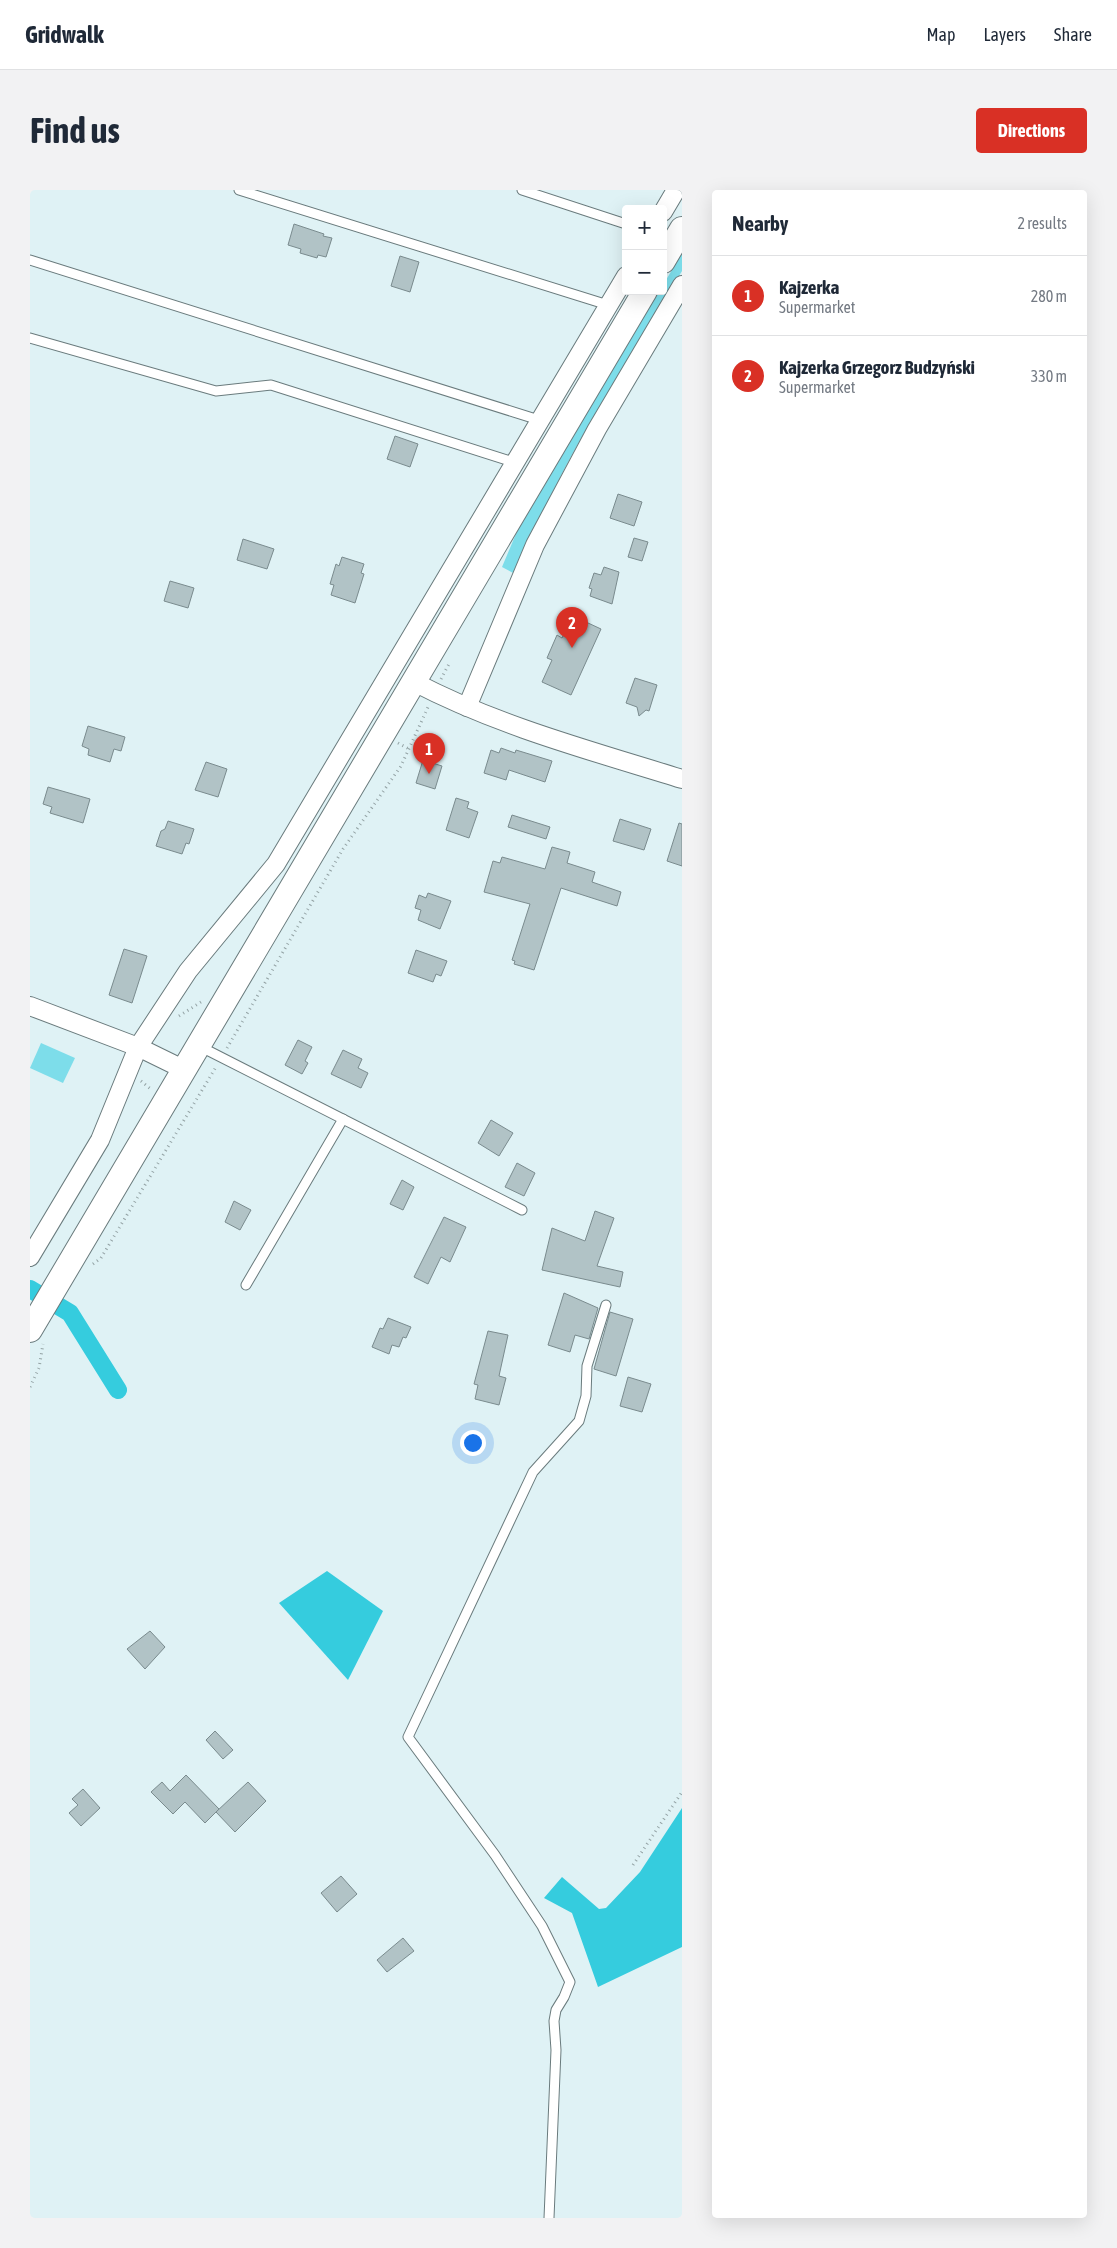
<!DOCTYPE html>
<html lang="en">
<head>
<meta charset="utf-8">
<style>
  body { margin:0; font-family:"Asap Condensed",sans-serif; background:#f2f2f3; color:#1f2937 }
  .controls { position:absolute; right:15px; top:15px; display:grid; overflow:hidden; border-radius:5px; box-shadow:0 5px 20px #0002 }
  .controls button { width:45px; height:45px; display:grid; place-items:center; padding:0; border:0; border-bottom:1px solid #e0e1e3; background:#fff; color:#1f2937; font:25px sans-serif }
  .you { position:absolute; left:442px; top:1252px; width:18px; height:18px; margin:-12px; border:4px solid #fff; border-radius:50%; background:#1a73e8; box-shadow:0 0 0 8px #1a73e833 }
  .badge { display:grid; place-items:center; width:32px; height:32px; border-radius:50%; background:#d93025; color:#fff; font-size:16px; font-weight:700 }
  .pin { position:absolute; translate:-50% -41px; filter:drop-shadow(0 1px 2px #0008) }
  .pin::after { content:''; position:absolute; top:26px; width:18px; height:15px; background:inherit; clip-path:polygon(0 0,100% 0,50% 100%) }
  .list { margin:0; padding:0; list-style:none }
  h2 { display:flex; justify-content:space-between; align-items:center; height:65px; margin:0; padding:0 20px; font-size:21px }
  h2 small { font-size:16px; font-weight:400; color:#747a83 }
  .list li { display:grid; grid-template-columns:32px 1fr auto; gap:15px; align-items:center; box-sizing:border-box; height:80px; padding:0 20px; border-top:1px solid #e0e1e3 }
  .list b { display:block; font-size:19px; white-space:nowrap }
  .list p { margin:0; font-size:16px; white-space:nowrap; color:#747a83 }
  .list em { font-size:16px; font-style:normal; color:#747a83 }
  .map { position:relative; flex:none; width:652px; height:2028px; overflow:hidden; border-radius:5px }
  header { display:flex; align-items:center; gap:30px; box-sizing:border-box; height:70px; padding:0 25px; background:#fff; border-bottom:1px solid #e0e1e3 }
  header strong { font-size:24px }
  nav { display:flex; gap:28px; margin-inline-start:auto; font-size:18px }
  .intro { display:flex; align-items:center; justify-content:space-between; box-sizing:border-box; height:120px; padding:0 30px }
  h1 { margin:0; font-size:35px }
  .button { padding:12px 22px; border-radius:5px; background:#d93025; color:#fff; font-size:18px; font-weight:700 }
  main { display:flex; gap:30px; padding:0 30px }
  aside { flex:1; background:#fff; border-radius:5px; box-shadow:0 5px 20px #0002 }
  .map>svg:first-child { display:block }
  .green { fill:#7dddea }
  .water { fill:#35ccde }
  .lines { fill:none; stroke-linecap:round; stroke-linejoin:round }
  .canal { stroke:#35ccde; stroke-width:18 }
  .building { fill:#b1c3c6; stroke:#7a8b8e }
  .lane-casing { stroke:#6a7b7d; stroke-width:11 }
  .street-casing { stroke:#6a7b7d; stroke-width:20 }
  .secondary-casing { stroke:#6a7b7d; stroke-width:26 }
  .path { stroke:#94a3a5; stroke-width:3; stroke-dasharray:1 4; stroke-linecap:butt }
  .lane { stroke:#fff; stroke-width:9 }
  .street { stroke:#fff; stroke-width:18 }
  .secondary { stroke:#fff; stroke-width:24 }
</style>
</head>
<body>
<header>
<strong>Gridwalk</strong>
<nav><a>Map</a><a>Layers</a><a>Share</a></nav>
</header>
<div class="intro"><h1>Find us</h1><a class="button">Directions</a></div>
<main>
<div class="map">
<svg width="652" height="2028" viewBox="0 0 652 2028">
  <rect width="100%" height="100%" fill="#dff2f5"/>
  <g class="green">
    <path d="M652,63V81C593,179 526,277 487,385L472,377L488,339L629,101H633V95Z"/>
    <path d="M11,853L45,868L33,893L0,878Z"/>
  </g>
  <g class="water">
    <path d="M297,1381L353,1421L318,1490L249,1413Z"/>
    <path d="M652,1618V1757L568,1797L542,1723L514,1708L532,1687L569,1719L576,1718L610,1682Z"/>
  </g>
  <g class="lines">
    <path class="canal" d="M0,1099L40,1123L88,1200"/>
  </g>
  <g class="building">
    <path d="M264,34L294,44L293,46L302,48L296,67L288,65L287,68L270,63L271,59L258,55Z"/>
    <path d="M370,66L389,72L380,102L361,96Z"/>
    <path d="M365,246L388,254L380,277L357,269Z"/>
    <path d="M588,304L612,312L604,336L580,328Z"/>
    <path d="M604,348L618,352L612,371L598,367Z"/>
    <path d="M213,349L244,359L237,379L207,370Z"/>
    <path d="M312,367L334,374L331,383L334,384L325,413L301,405L304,395L300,394L306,374L309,376Z"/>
    <path d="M574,377L589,382L582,414L560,406L562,399L559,398L564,383L571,385Z"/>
    <path d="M140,391L164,398L158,418L134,411Z"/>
    <path d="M543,426L571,439L541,505L512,492L522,470L517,468L527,445L532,448Z"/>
    <path d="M605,488L627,495L619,521L616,520L609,526L607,517L596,513Z"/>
    <path d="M58,536L95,547L91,561L84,559L80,572L58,565L59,559L52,556Z"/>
    <path d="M471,558L485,563L486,560L522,571L515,592L479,580L476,590L454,583L461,560L469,563Z"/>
    <path d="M393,570L412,576L405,599L386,593Z"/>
    <path d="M176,572L197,579L188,607L165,600Z"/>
    <path d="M18,597L60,609L53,633L20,623L22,617L13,614Z"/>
    <path d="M426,608L439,612L437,618L448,622L439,648L416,640Z"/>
    <path d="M482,625L520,637L516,649L478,637Z"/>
    <path d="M590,629L621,639L614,660L583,651Z"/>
    <path d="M138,631L164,639L159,654L156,653L152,664L126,656L131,641L135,639Z"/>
    <path d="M649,633L652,634V676L637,671Z"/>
    <path d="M522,657L540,662L537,673L565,682L562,692L591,702L587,716L531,698L504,780L484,774L485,771L482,770L500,714L454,702L463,671L470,673L472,667L515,679Z"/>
    <path d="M398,703L421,711L410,739L388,730L391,720L385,718L389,705L396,708Z"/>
    <path d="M94,759L117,766L102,813L79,805Z"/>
    <path d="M386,760L417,771L411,786L406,784L403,792L378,783Z"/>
    <path d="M268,850L282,857L275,871L278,873L272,884L255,875Z"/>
    <path d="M313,860L332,869L328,878L338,883L331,898L301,884Z"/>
    <path d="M461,930L483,943L469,966L448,953Z"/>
    <path d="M487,973L505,983L494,1006L475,997Z"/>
    <path d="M372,990L384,997L373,1020L360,1014Z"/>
    <path d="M204,1011L221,1020L210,1040L195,1032Z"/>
    <path d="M565,1021L584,1028L567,1076L593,1082L590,1097L512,1080L522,1038L555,1051Z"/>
    <path d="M414,1027L436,1037L420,1072L411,1067L398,1094L384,1087Z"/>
    <path d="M534,1103L568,1118L559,1149L545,1145L540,1162L518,1155Z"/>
    <path d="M580,1122L603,1129L586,1186L564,1179Z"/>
    <path d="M358,1128L381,1137L376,1148L373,1147L369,1157L362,1155L359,1164L342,1157L350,1138L353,1139Z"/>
    <path d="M458,1141L478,1145L469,1186L476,1188L469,1215L445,1209L448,1195L444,1194Z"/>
    <path d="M598,1187L621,1194L612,1222L590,1216Z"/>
    <path d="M120,1441L135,1457L115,1479L97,1459Z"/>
    <path d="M185,1541L203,1560L193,1569L176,1550Z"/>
    <path d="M156,1585L189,1619L175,1633L155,1612L143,1624L121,1602L132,1592L140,1601Z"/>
    <path d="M218,1592L236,1611L205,1642L186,1622Z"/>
    <path d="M53,1599L70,1618L51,1636L39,1623L48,1615L42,1609Z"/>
    <path d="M311,1686L327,1704L307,1722L291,1703Z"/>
    <path d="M373,1748L384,1761L357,1782L347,1770Z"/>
  </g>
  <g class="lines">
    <defs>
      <g id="lane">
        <path d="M209,0L578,115"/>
        <path d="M492,0L596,34"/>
        <path d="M0,70L509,230"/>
        <path d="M0,148L186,201L241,195L483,272"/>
        <path d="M169,856L492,1020"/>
        <path d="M216,1095L313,929"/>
        <path d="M519,2028L526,1860L524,1831L526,1820L534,1807L540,1792L512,1736L465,1665L378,1547L503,1282L549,1231L556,1206L557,1176L576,1115"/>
      </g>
      <g id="street">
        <path d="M633,22L646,0"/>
        <path d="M384,492C468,536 562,561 652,589"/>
        <path d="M437,517L505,355L567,239L652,95"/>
        <path d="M0,816L108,857L155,880"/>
        <path d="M0,1067L70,950L108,857L158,781L246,674L596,86"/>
      </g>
      <g id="secondary">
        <path d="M633,71L652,39"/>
        <path d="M0,1140L615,101"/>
      </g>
    </defs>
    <use href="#lane" class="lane-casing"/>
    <use href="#street" class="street-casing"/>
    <use href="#secondary" class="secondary-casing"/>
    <g class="path">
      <path d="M411,489L420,472"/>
      <path d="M368,553L379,559"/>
      <path d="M149,826L171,812"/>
      <path d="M197,858L313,659L371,576L399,515"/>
      <path d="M111,891L122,900"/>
      <path d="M63,1074L71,1068L186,877"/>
      <path d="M0,1197L9,1178L13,1154"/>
      <path d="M603,1675L652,1602"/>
    </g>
    <use href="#lane" class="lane"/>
    <use href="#street" class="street"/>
    <use href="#secondary" class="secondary"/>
  </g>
</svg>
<div class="controls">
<button>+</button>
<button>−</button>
</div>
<div class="you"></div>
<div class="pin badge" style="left:399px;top:584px">1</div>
<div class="pin badge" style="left:542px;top:458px">2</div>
</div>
<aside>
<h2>Nearby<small>2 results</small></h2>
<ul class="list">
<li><span class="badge">1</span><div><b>Kajzerka</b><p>Supermarket</p></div><em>280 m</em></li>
<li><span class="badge">2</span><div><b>Kajzerka Grzegorz Budzyński</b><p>Supermarket</p></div><em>330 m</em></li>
</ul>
</aside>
</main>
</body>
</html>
